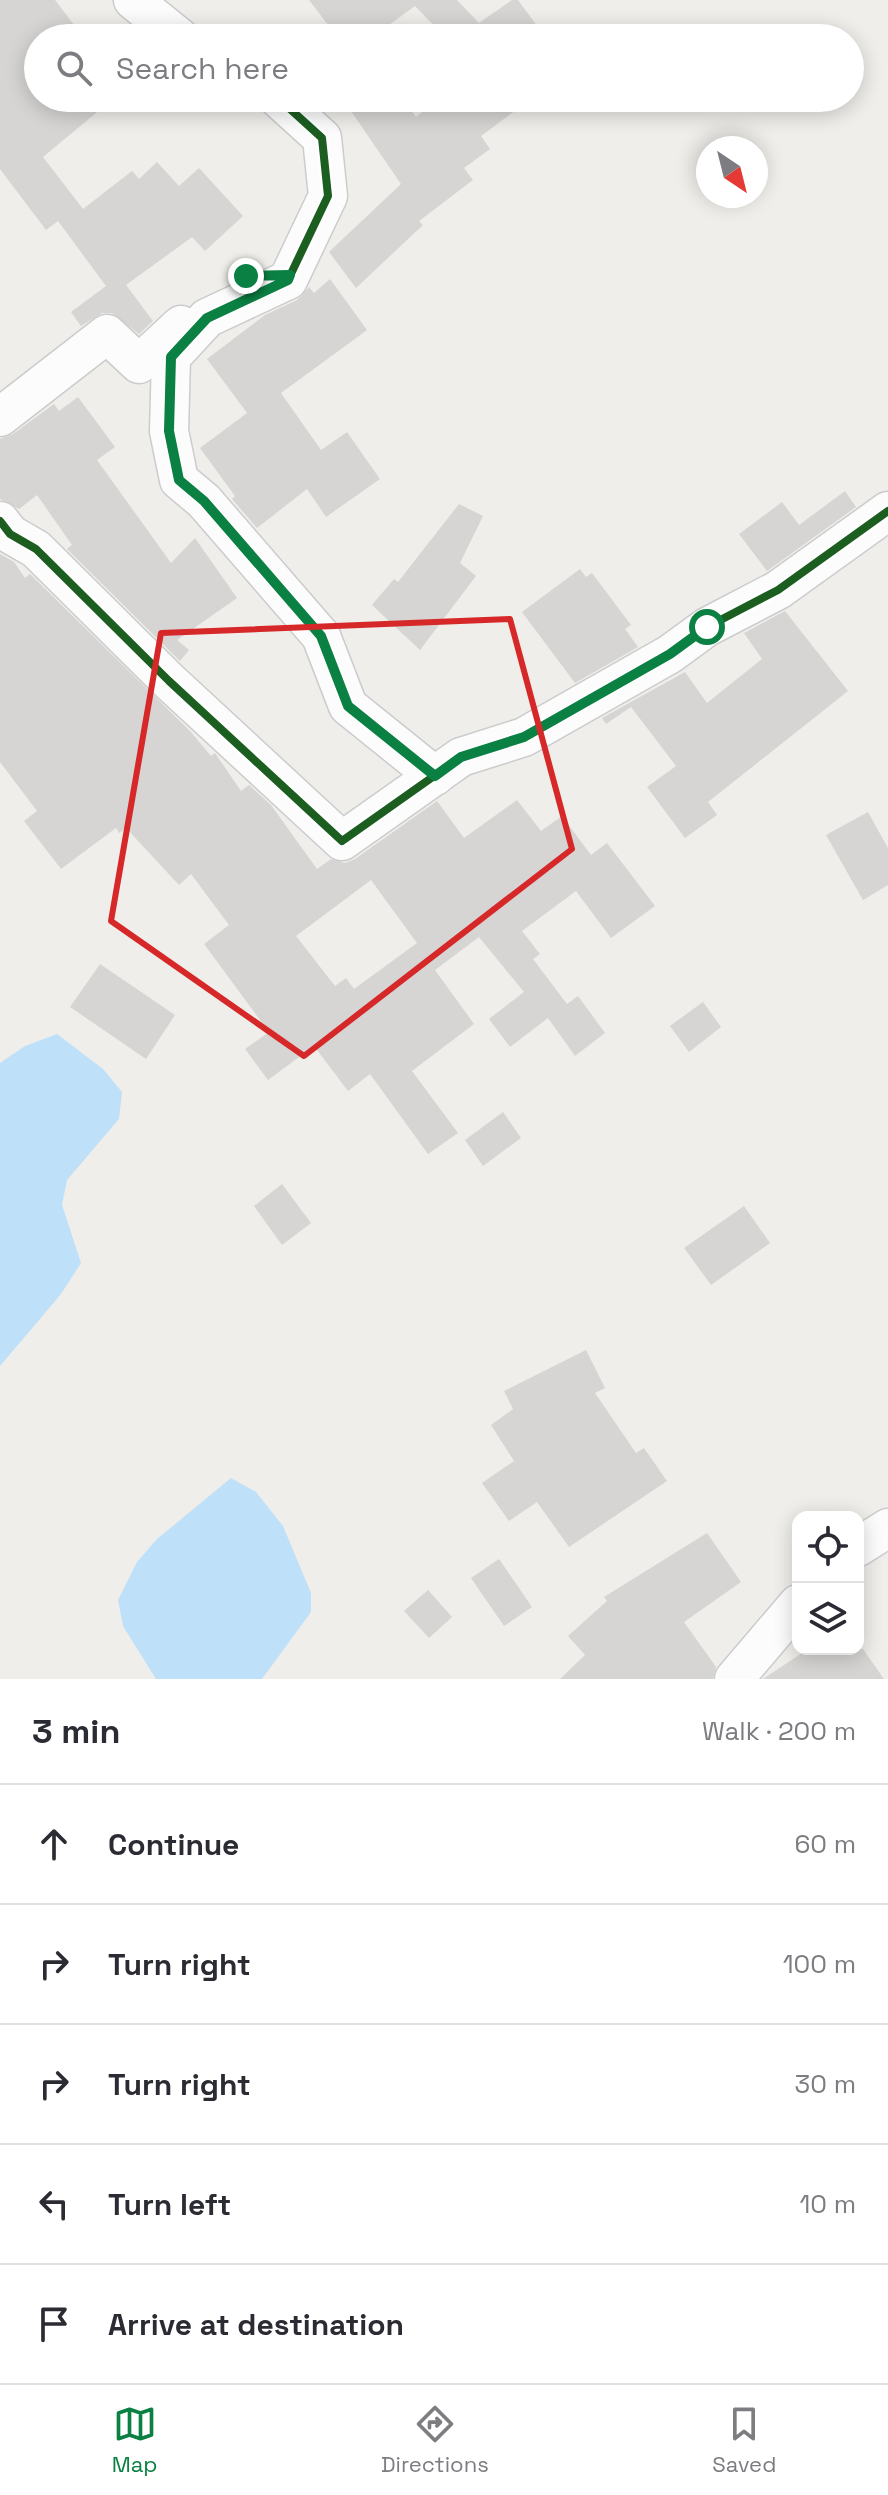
<!DOCTYPE html>
<html lang="en">
<head>
<meta charset="utf-8">
<style>
  body { margin:0; font-family:"Space Grotesk",sans-serif; background:#f2f2f3; color:#2b2b33 }
  .controls { position:absolute; right:24px; bottom:24px; display:grid; overflow:hidden; border-radius:16px; box-shadow:0 4px 20px #0003 }
  .controls button { width:72px; height:72px; display:grid; place-items:center; padding:0; border:0; border-bottom:2px solid #e1e1e2; background:#fff; color:#2b2b33; font:40px sans-serif }
  .compass { position:absolute; left:696px; top:136px; width:72px; height:72px; border-radius:50%; background:#fff; box-shadow:0 4px 20px #0003; rotate:145deg }
  .stop { position:absolute; width:24px; height:24px; margin:-18px; border:6px solid #0b8043; border-radius:50%; background:#fff }
  .stop.end { background:#0b8043; border-color:#fff; box-shadow:0 2px 8px #0008 }
  .list { margin:0; padding:0; list-style:none }
  h2 { display:flex; justify-content:space-between; align-items:center; height:104px; margin:0; padding:0 32px; font-size:34px }
  h2 small { font-size:26px; font-weight:400; color:#7c7c81 }
  .list li { display:grid; grid-template-columns:52px 1fr auto; gap:24px; align-items:center; box-sizing:border-box; height:120px; padding:0 32px; border-top:2px solid #e1e1e2 }
  .list b { display:block; font-size:30px; white-space:nowrap }
  .list em { font-size:26px; font-style:normal; color:#7c7c81 }
  .icon { flex:none; width:44px; height:44px; fill:none; stroke:currentColor; stroke-width:2; stroke-linecap:round; stroke-linejoin:round }
  .map { position:relative; flex:none; width:888px; height:1679px; overflow:hidden }
  .search { position:absolute; background:#fff; box-shadow:0 4px 20px #0003; left:24px; right:24px; top:24px; height:88px; display:flex; align-items:center; gap:20px; box-sizing:border-box; padding:0 28px; border-radius:44px; color:#7c7c81; font-size:30px }
  .sheet { height:704px; background:#fff }
  nav { display:flex; justify-content:space-around; align-items:center; box-sizing:border-box; height:112px; border-top:2px solid #e1e1e2; background:#fff; font-size:22px; color:#7c7c81 }
  nav a { display:grid; justify-items:center; gap:4px }
  nav .on { color:#0b8043 }
  .map>svg:first-child { display:block }
  .water { fill:#bfe0f9 }
  .building { fill:#d6d5d3; fill-rule:evenodd }
  .lines { fill:none; stroke-linecap:round; stroke-linejoin:round }
  .minor-casing { stroke:#cbcccc; stroke-width:41 }
  .minor { stroke:#fdfcfc; stroke-width:38 }
  .cycleway-casing { stroke:#fff; stroke-width:13 }
  .cycleway { stroke:#1b5e20; stroke-width:8 }
  .route { stroke:#0b8043; stroke-width:10 }
  .marked { fill:none; stroke:#d62828; stroke-width:6; stroke-linejoin:round }
</style>
</head>
<body>
<div class="map">
<svg width="888" height="1679" viewBox="0 0 888 1679">
  <rect width="100%" height="100%" fill="#efeeea"/>
  <g class="water">
    <path d="M57,1034L103,1069L122,1092L119,1119L67,1180L62,1205L81,1263L61,1294L0,1366V1063L25,1046Z"/>
    <path d="M231,1478L256,1492L283,1526L311,1593V1612L262,1679H156L123,1626L118,1600L137,1562L157,1539Z"/>
  </g>
  <g class="building">
    <path d="M0,0H55L84,38H38V98H114L43,157L83,209L132,171L139,179L157,162L179,186L199,168L243,216L205,251L192,237L126,285L153,321L139,334L112,313H102L81,326L71,312L106,286L58,221L46,230L0,169Z"/>
    <path d="M309,0H457L479,23L512,0H518L546,38H446L415,6L371,38H338Z"/>
    <path d="M342,98H402L416,117L441,98H532L481,136L490,149L464,168L473,180L419,221L423,225L356,288L329,252L401,184Z"/>
    <path d="M330,279L367,330L281,393L321,450L347,432L380,479L326,517L307,489L257,528L232,499L235,496L200,448L247,413L207,359L265,315L297,300L309,287L314,293Z"/>
    <path d="M78,397L115,447L97,460L171,563L195,538L237,598L177,640L189,650L180,661L67,549L72,545L37,495L19,509L0,499V439L13,434L54,404L59,411Z"/>
    <path d="M845,491L856,507L767,571L739,534L782,502L799,525Z"/>
    <path d="M459,504L483,516L460,563L476,576L420,650L372,605L394,579L398,582Z"/>
    <path d="M0,554L14,562L25,578L30,574L190,731L211,756L215,753L241,791L249,785L271,805L317,869L331,859L345,863L355,859L437,801L464,838L517,800L541,831L562,816L591,855L607,843L655,906L611,938L576,891L522,931L540,954L533,959L567,1004L578,996L605,1033L575,1056L548,1018L510,1047L489,1019L524,992L479,937L435,970L474,1024L412,1071L458,1133L428,1154L370,1074L348,1091L314,1046L268,1080L245,1049L269,1032L204,944L229,925L191,874L179,885L126,828L119,833L116,828L61,869L24,821L37,811L0,762ZM371,880L417,943L354,989L346,978L335,986L296,936Z"/>
    <path d="M580,569L586,577L592,573L631,625L625,629L638,647L575,683L522,612Z"/>
    <path d="M785,611L848,691L708,802L717,815L685,838L647,787L676,766L631,707L606,724L602,718L685,672L707,703L762,659L744,633Z"/>
    <path d="M868,812L888,848V885L863,900L826,835Z"/>
    <path d="M100,964L175,1015L146,1059L70,1007Z"/>
    <path d="M703,1002L721,1027L689,1052L670,1026Z"/>
    <path d="M503,1112L521,1138L483,1166L465,1140Z"/>
    <path d="M282,1184L311,1223L282,1245L254,1206Z"/>
    <path d="M744,1206L770,1243L711,1285L684,1248Z"/>
    <path d="M586,1350L605,1388L595,1393L636,1453L644,1448L667,1481L569,1547L537,1502L509,1521L482,1483L514,1461L491,1425L513,1409L504,1391Z"/>
    <path d="M707,1533L741,1582L684,1622L716,1667L713,1679H560L585,1655L568,1636L607,1601L604,1597Z"/>
    <path d="M499,1559L532,1607L504,1626L471,1578Z"/>
    <path d="M428,1590L452,1617L429,1638L404,1611Z"/>
    <path d="M808,1649H863L884,1679H763Z"/>
  </g>
  <g class="lines">
    <defs>
      <g id="minor">
        <path d="M133,0L180,38"/>
        <path d="M278,98L322,138L328,196L288,280L207,318L171,357L169,431L179,480L204,501L321,636L348,706L435,776"/>
        <path d="M0,417L107,334L139,364L181,325"/>
        <path d="M0,521L10,534L36,549L169,681L342,841L461,757L524,737L670,654L707,627L778,590L888,511"/>
        <path d="M858,1547L888,1528"/>
        <path d="M734,1679L798,1604"/>
      </g>
    </defs>
    <use href="#minor" class="minor-casing"/>
    <use href="#minor" class="minor"/>
    <defs>
      <g id="cycleway">
        <path d="M278,98L322,138L328,196L288,280L207,318L171,357L169,431L179,480L204,501L321,636L348,706L435,776"/>
        <path d="M0,521L10,534L36,549L169,681L342,841L461,757L524,737L670,654L707,627L778,590L888,511"/>
      </g>
    </defs>
    <use href="#cycleway" class="cycleway-casing"/>
    <use href="#cycleway" class="cycleway"/>
  </g>
  <g class="lines">
    <path class="route" d="M246,276L290,275L288,280L207,318L171,357L169,431L179,480L204,501L321,636L348,706L435,776L461,757L524,737L670,654L707,627"/>
  </g>
  <path class="marked" d="M510,619L572,849L304,1056L111,921L161,633Z"/>
</svg>
<div class="controls">
<button><svg class="icon" aria-label="locate" viewBox="0 0 24 24"><circle cx="12" cy="12" r="6"/><path d="M12 2v4M12 18v4M2 12h4M18 12h4"/></svg></button>
<button><svg class="icon" aria-label="layers" viewBox="0 0 24 24"><path d="M12 4l9 5-9 5-9-5zM3 14l9 5 9-5"/></svg></button>
</div>
<svg class="compass" viewBox="-18 -18 36 36"><path d="M0-13l5 13h-10z" fill="#e53935"/><path d="M0 13l5-13h-10z" fill="#7c7c81"/></svg>
<div class="stop" style="left:707px;top:627px"></div>
<div class="stop end" style="left:246px;top:276px"></div>
<div class="search"><svg class="icon" aria-label="search" viewBox="0 0 24 24"><circle cx="10" cy="10" r="6"/><path d="M15 15l6 6"/></svg>Search here</div>
</div>
<section class="sheet">
<h2>3 min<small>Walk · 200 m</small></h2>
<ul class="list">
<li><svg class="icon" aria-label="ahead" viewBox="0 0 24 24"><path d="M12 20V5M6 11l6-6 6 6"/></svg><div><b>Continue</b></div><em>60 m</em></li>
<li><svg class="icon" aria-label="right" viewBox="0 0 24 24"><path d="M7 20v-9h11M14 6l5 5-5 5"/></svg><div><b>Turn right</b></div><em>100 m</em></li>
<li><svg class="icon" aria-label="right" viewBox="0 0 24 24"><path d="M7 20v-9h11M14 6l5 5-5 5"/></svg><div><b>Turn right</b></div><em>30 m</em></li>
<li><svg class="icon" aria-label="left" viewBox="0 0 24 24"><path d="M17 20v-9H6M10 6l-5 5 5 5"/></svg><div><b>Turn left</b></div><em>10 m</em></li>
<li><svg class="icon" aria-label="arrive" viewBox="0 0 24 24"><path d="M6 21V4h12l-3 4 3 4H6"/></svg><div><b>Arrive at destination</b></div></li>
</ul>
</section>
<nav>
<a class="on"><svg class="icon" aria-label="map" viewBox="0 0 24 24"><path d="M3 6l6-2 6 2 6-2v14l-6 2-6-2-6 2zM9 4v14M15 6v14"/></svg>Map</a>
<a><svg class="icon" aria-label="directions" viewBox="0 0 24 24"><path d="M12 3l9 9-9 9-9-9zM9 14v-3h6M13 9l2 2-2 2"/></svg>Directions</a>
<a><svg class="icon" aria-label="saved" viewBox="0 0 24 24"><path d="M7 4h10v16l-5-4-5 4z"/></svg>Saved</a>
</nav>
</body>
</html>
